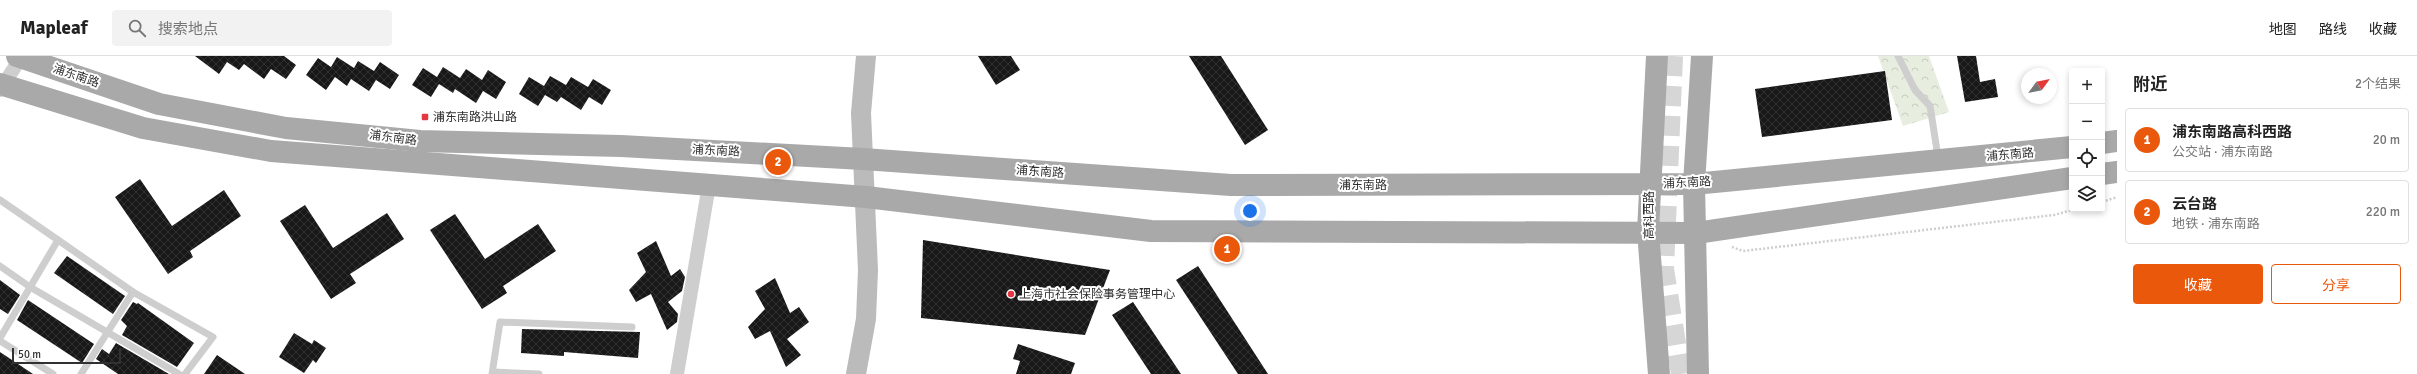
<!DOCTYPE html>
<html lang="zh">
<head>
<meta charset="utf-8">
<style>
  body { margin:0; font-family:Signika,"Noto Sans SC",sans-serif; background:#f2f2f2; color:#222 }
  .controls { position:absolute; right:12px; top:12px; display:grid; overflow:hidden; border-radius:4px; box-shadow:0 2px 6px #0003 }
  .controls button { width:36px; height:36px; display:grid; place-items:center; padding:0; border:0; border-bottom:1px solid #e0e0e0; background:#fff; color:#222; font:20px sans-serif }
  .compass { position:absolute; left:2021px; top:12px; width:36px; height:36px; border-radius:50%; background:#fff; box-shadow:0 2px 6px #0003; rotate:57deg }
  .scale { position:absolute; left:12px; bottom:10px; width:109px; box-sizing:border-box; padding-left:4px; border:2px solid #313131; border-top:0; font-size:11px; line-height:14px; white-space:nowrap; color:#313131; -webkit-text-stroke:3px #fff; paint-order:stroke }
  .you { position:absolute; left:1250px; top:155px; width:14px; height:14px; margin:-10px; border:3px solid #fff; border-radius:50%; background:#1a73e8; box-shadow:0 0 0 6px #1a73e833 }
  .badge { display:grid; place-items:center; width:26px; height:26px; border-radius:50%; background:#ea580c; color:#fff; font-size:13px; font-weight:700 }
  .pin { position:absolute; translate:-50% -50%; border:2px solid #fff; box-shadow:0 1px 4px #0006 }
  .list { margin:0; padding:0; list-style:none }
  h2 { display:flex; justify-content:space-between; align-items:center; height:52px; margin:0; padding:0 16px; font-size:17px }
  h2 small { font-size:13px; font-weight:400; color:#767676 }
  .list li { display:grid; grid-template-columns:26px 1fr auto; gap:12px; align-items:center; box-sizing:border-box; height:64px; margin:0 8px 8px; padding:0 8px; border:1px solid #e0e0e0; border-radius:4px }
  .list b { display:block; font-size:15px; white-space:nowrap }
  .list p { margin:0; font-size:13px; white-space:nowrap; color:#767676 }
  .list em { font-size:13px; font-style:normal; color:#767676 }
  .actions { display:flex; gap:8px; padding:12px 16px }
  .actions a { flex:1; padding:9px 0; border:1px solid #ea580c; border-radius:4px; text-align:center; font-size:14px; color:#ea580c }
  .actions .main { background:#ea580c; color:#fff }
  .icon { flex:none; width:22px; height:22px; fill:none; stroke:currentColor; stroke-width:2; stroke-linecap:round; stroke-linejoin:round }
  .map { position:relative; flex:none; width:2117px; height:318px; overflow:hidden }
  header { display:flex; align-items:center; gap:24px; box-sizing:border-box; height:56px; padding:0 20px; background:#fff; border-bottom:1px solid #e0e0e0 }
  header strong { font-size:19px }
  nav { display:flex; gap:22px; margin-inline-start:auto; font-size:14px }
  .search { width:280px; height:36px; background:#f2f2f2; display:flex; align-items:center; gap:10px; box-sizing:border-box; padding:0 14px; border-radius:4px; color:#767676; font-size:15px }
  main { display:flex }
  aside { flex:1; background:#fff }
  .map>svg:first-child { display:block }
  .park { fill:url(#park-crowns) }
  .building { fill:url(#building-cross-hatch) }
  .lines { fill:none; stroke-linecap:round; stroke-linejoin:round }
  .secondary-tunnel { stroke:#d6d6d6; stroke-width:20; stroke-dasharray:20 10; stroke-linecap:butt }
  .path { stroke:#cecece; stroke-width:2.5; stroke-dasharray:2 2; stroke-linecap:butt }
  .lane { stroke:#cecece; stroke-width:7 }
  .street { stroke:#cecece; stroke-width:14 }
  .secondary { stroke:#bbb; stroke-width:20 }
  .primary { stroke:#a9a9a9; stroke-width:22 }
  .poi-dot { fill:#e43742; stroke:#fff; stroke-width:1.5 }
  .labels { text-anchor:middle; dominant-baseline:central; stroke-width:4; stroke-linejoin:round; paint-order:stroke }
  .street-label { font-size:12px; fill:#313131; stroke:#fff }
  .poi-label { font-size:12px; fill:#313131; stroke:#fff; text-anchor:start }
</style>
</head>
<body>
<header>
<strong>Mapleaf</strong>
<div class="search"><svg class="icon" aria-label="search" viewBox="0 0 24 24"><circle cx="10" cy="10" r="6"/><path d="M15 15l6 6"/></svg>搜索地点</div>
<nav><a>地图</a><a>路线</a><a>收藏</a></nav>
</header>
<main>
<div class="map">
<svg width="2117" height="318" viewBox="0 0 2117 318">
  <defs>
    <pattern id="park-crowns" width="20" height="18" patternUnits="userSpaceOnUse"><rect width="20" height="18" fill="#e7eddf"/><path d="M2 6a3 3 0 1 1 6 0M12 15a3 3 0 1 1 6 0" fill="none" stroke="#c7ccc0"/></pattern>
    <pattern id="building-cross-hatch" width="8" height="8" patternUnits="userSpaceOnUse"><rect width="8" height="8" fill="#181818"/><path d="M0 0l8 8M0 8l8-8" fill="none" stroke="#313131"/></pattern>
  </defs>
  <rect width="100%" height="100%" fill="#fff"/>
  <path class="park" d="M1878,0H1929L1949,56L1903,70Z"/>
  <g class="building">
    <path d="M195,0H284L296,9L286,23L271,13L264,23L244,8L239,14L227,6L219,18Z"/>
    <path d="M978,0H1011L1020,14L996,29Z"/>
    <path d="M1189,0H1221L1268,74L1245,89Z"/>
    <path d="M1957,0H1976L1980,26L1995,23L1998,41L1965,46Z"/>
    <path d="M337,1L354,12L358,5L374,15L380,6L399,19L390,33L376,24L369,35L351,23L347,30L335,21L326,34L306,19L318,2L331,11Z"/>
    <path d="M443,11L460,22L466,13L482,24L488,14L506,26L496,43L483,35L476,47L455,33L453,37L439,28L431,41L412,29L423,12L437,21Z"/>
    <path d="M1885,15L1892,64L1762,81L1755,33Z"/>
    <path d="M550,20L566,29L571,21L588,31L593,23L611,34L602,49L589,41L581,54L561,41L557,46L545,39L538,50L519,38L529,21L544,30Z"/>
    <path d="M140,123L172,170L224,134L241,160L190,195L193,201L168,218L115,141Z"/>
    <path d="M305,149L333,192L387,157L404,183L350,218L356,227L331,243L280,165Z"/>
    <path d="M455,158L485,203L538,168L556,195L503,230L507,237L482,253L430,174Z"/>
    <path d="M923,184L1110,214L1085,279L921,262Z"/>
    <path d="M656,185L671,220L680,213L685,221L682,235L668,246L678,258L677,266L667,274L651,238L636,246L629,234L646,216L637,197Z"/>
    <path d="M67,200L125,240L113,258L54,217Z"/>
    <path d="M1198,210L1268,318H1238L1176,224Z"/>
    <path d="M775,222L790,257L799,251L809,266L787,283L801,299L786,311L770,275L755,283L748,271L765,253L755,235Z"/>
    <path d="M0,224L20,239L8,258L0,253Z"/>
    <path d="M28,244L94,288L82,307L17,264Z"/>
    <path d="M133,246L137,248L138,247L194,287L177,311L122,279L127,270L121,264Z"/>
    <path d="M1133,246L1181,318H1151L1112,259Z"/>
    <path d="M522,273L640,276L638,302L564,296V300L521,297Z"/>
    <path d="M294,277L312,288L314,284L326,292L316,307L313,304L304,317L279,301Z"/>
    <path d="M116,287L169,318H118L96,303L102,293L109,298Z"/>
    <path d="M1018,288L1075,307L1071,318H1016L1020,305L1013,303Z"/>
    <path d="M0,296L33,318H0Z"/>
    <path d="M217,299L245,318H204Z"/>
  </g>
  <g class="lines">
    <path class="secondary-tunnel" d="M1673,0L1664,213L1681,318"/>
    <g class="path">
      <path d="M2102,146L2117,141"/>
      <path d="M1732,191L1743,195L2054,159L2076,153"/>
    </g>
    <g class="lane">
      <path d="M1898,0L1915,34L1930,50L1938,101"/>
      <path d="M0,144L58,184L0,282"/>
      <path d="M58,184L133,236L81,318"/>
      <path d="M0,210L30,231L179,318"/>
      <path d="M133,236L213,281L185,318"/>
      <path d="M0,285L53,318"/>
      <path d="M493,316L539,318"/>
      <path d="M492,318L500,266L632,271"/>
    </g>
    <g class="street">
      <path d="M0,34L22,0"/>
      <path d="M677,318L709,129"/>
    </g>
    <path class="secondary" d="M856,318L866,263L868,214L861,57L866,0"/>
    <g class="primary">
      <path d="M17,0L159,48L286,72L420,85L621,90L863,103L1231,129L1694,128L2072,91"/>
      <path d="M1657,0L1648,175L1659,318"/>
      <path d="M0,28L143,72L271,95L866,141L1151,175L1696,177L2072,122"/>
      <path d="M2102,87L2117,85"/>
      <path d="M2102,118L2117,116"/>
      <path d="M1698,318L1694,128L1702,0"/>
    </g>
  </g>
  <g class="poi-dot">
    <rect x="421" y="57" width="8" height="8" rx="2"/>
    <circle cx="1011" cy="238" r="4"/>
  </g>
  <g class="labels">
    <g class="street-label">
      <text transform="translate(76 20) rotate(19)">浦东南路</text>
      <text transform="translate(393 82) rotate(7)">浦东南路</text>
      <text transform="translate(716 95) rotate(3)">浦东南路</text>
      <text transform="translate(2010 99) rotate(-5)">浦东南路</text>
      <text transform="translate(1040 116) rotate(4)">浦东南路</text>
      <text transform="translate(1687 127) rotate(-3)">浦东南路</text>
      <text x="1363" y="129">浦东南路</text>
      <text transform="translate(1649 159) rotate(-90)">高科西路</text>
    </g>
    <g class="poi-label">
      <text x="433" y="61">浦东南路洪山路</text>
      <text x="1019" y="238">上海市社会保险事务管理中心</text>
    </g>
  </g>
</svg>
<div class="controls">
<button>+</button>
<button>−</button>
<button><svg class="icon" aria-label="locate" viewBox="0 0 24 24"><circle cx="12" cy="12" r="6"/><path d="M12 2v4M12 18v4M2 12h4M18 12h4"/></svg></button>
<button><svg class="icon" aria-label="layers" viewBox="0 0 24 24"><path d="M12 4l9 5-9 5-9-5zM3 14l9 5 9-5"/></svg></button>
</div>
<svg class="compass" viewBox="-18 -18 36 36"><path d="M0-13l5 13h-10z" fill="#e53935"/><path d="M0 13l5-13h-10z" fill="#767676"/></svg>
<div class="scale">50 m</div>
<div class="you"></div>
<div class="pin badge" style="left:1227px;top:193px">1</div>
<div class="pin badge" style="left:778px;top:106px">2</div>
</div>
<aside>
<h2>附近<small>2个结果</small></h2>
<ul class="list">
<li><span class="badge">1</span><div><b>浦东南路高科西路</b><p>公交站 · 浦东南路</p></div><em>20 m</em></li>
<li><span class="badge">2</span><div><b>云台路</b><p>地铁 · 浦东南路</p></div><em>220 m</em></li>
</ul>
<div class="actions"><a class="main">收藏</a><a>分享</a></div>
</aside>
</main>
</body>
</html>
